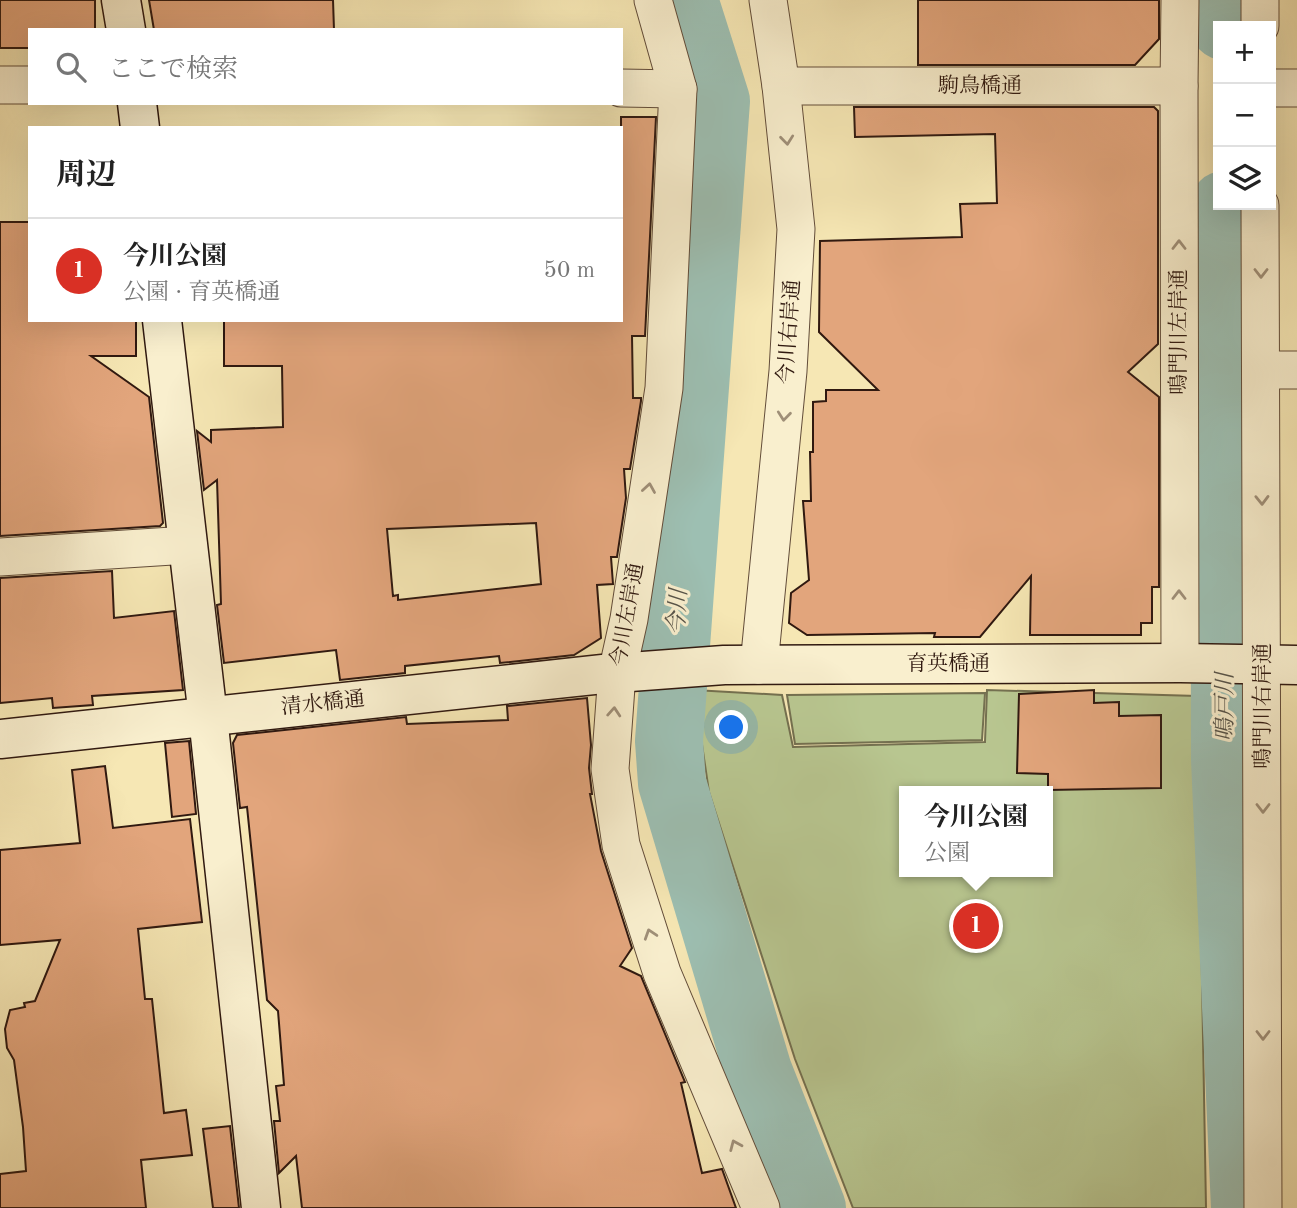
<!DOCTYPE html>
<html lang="ja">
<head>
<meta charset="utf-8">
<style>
  body { margin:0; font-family:"Old Standard TT","Noto Serif JP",serif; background:#f6f6f6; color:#222 }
  .controls { position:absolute; right:21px; top:21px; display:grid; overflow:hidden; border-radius:0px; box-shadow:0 7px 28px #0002 }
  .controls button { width:63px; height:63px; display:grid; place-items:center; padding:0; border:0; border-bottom:2px solid #e0e0e0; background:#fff; color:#222; font:35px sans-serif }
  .you { position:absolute; left:732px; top:728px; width:24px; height:24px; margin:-18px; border:5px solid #fff; border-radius:50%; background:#1a73e8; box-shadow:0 0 0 10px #1a73e833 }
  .badge { display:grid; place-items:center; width:46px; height:46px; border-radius:50%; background:#d93025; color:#fff; font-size:23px; font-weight:700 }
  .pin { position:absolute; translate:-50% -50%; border:4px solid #fff; box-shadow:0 2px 7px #0006 }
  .popup { position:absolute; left:899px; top:786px; width:154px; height:91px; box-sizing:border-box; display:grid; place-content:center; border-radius:0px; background:#fff; filter:drop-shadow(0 2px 5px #0005); font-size:23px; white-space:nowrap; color:#767676 }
  .popup b { font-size:26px; color:#222 }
  .popup::after { content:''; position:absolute; left:50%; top:100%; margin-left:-14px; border:14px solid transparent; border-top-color:#fff }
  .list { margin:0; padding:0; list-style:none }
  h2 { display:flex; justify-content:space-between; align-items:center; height:91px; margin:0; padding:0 28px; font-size:30px }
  h2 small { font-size:23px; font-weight:400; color:#767676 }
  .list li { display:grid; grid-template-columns:46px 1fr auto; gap:21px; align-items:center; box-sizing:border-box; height:105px; padding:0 28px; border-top:2px solid #e0e0e0 }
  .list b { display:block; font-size:26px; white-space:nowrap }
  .list p { margin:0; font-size:23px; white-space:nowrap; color:#767676 }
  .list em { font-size:23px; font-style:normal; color:#767676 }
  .icon { flex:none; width:38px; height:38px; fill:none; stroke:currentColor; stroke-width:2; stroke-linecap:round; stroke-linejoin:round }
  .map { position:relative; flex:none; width:1297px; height:1208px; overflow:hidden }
  .search { position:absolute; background:#fff; box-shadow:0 7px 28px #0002; left:28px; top:28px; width:595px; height:77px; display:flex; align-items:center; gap:18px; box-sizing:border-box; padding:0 24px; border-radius:0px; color:#767676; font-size:26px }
  .panel { position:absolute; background:#fff; box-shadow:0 7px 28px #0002; left:28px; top:126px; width:595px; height:196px; border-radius:0px }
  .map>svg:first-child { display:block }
  .green { fill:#b8c690; stroke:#747050; stroke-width:2; fill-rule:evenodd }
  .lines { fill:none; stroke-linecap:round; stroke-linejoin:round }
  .river { stroke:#9dbfb2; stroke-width:68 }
  .building { fill:#e2a57c; stroke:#301910; stroke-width:2; fill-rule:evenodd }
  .street-casing { stroke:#624c39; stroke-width:39 }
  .secondary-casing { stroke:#301910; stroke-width:41 }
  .street { stroke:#f9efce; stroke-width:37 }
  .secondary { stroke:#f9efce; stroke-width:38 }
  .oneway { stroke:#9f8f78 }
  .labels { text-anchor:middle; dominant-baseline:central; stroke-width:6; stroke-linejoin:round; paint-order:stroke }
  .street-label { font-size:21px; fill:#301910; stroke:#f9efce }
  .water-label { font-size:23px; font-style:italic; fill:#565349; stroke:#f9efce }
</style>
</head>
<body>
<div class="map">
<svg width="1297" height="1208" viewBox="0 0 1297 1208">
  <rect width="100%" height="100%" fill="#f6e7b4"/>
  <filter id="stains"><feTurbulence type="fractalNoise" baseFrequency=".00286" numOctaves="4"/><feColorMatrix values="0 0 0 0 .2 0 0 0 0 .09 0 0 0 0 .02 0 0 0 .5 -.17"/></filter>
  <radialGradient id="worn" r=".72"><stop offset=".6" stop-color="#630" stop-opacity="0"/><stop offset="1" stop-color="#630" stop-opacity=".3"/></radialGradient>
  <g class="green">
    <path d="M694,690L782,695L793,747L985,742L987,690L1197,696L1206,1208H853L795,1059L709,792ZM904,791H1048V872H904Z"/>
    <path d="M985,693L982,740L795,744L787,695Z"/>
  </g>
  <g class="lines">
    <g class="river">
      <path d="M684,0L716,101L669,741L672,783L758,1071L812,1208"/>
      <path d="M1224,0V26"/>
      <path d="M1224,205L1225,760L1245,1208"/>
    </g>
  </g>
  <g class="building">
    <path d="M0,0H95V30H30V48H0Z"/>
    <path d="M149,0H333L334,30H154Z"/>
    <path d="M918,0H1159V39L1135,65H918Z"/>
    <path d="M854,107H1154L1158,111V344L1128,372L1159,397V587H1152V623H1141V635H1030L1031,576L980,637H934L935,633L807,635L789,623L791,593L809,580L803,501H811L810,452H813V402L826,401V390H878L819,332L820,241L962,237L960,204L997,203L995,134L855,137Z"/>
    <path d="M621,117H656L645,336H632L633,398H641V401L630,469H624L626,498L617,557H611L613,584L597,585L601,638L574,655L500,663L499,656L405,666V673L340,680L336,650L224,663L217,605L221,604L217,480L204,490L197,431L211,442V430L283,427L282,366H224V320H621ZM536,523L541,584L398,600V595L393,596L387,529Z"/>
    <path d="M0,222H30V320H136V356H91L149,397L163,523L160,526L0,536Z"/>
    <path d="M112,571L114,618L174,611L183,690L92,696L93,705L53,708L52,698L0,703V578Z"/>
    <path d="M1094,690V703L1119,702V716L1161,715V788L1048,790V774L1017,773L1019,694Z"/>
    <path d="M587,698L591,745L589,768L592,794H590L601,851L632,948L620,966L641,976L685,1082L681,1083L702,1173L722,1169L736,1208H302L296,1156L279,1173L274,1121H280L276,1086L284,1085L278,1011L267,1000L247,807L240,808L233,743L237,735L406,717L407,724L508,720L507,706Z"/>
    <path d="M189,741L196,814L172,817L165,743Z"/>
    <path d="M105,766L113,828L190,819L202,922L138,929L145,999H152L164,1113L186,1110L192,1155L141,1160L146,1208H0V1174L26,1171L23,1127L14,1060L7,1048L5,1029L10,1010L25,1007L24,1003L35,1001L60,940L0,945V850L80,843L72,770Z"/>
    <path d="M230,1126L239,1208H213L203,1129Z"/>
  </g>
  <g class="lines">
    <defs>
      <g id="street">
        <path d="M653,0L678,89L664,388L629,619L617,673L610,769L621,845L662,973L761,1208"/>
        <path d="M1260,0V26"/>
        <path d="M0,85H30"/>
        <path d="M781,86H1179"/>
        <path d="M621,88L678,89"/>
        <path d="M1271,88H1297"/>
        <path d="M1260,205L1263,1208"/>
        <path d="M1261,370H1297"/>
        <path d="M0,557L188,545"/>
        <path d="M1180,663L1179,86L1180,0"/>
        <path d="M759,665L788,371L796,229L781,86L768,0"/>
      </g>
      <g id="secondary">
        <path d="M121,0L126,30"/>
        <path d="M137,103L140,128"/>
        <path d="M162,320L208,717L261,1208"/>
        <path d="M0,739L603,674L724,665L1180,663L1297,665"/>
      </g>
    </defs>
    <use href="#street" class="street-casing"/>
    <use href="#secondary" class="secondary-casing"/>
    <use href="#street" class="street"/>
    <use href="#secondary" class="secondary"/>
  </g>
  <defs><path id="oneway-chevron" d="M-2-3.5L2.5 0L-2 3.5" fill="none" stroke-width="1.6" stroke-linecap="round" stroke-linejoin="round" transform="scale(1.75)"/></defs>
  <g class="oneway">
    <use href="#oneway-chevron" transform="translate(787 140) rotate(84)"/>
    <use href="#oneway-chevron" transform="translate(1179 245) rotate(-90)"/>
    <use href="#oneway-chevron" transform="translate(1261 273) rotate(90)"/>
    <use href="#oneway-chevron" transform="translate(784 416) rotate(96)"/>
    <use href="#oneway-chevron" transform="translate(649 488) rotate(-81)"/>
    <use href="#oneway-chevron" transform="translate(1262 500) rotate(89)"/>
    <use href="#oneway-chevron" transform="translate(1179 595) rotate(-90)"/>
    <use href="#oneway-chevron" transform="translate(614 712) rotate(-86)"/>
    <use href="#oneway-chevron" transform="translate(1263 808) rotate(90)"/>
    <use href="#oneway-chevron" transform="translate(650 934) rotate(-108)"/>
    <use href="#oneway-chevron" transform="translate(1263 1035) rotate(90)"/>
    <use href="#oneway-chevron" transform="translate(735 1145) rotate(-113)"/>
  </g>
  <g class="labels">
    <g class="street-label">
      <text x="980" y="86">駒鳥橋通</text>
      <text transform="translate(790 332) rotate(-86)">今川右岸通</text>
      <text transform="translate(1179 332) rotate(-90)">鳴門川左岸通</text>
      <text transform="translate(628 615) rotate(-80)">今川左岸通</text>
      <text x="948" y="664">育英橋通</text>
      <text transform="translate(323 704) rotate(-6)">清水橋通</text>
      <text transform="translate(1263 706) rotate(-90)">鳴門川右岸通</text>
    </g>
    <g class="water-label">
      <text transform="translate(678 612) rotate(-86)">今川</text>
      <text transform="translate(1225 707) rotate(-90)">鳴戸川</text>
    </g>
  </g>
  <rect width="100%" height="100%" filter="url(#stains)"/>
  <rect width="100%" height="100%" fill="url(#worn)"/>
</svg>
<div class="controls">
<button>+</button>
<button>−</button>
<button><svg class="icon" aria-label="layers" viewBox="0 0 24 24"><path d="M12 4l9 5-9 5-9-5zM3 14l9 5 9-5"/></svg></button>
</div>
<div class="you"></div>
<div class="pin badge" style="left:976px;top:926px">1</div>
<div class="popup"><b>今川公園</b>公園</div>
<div class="search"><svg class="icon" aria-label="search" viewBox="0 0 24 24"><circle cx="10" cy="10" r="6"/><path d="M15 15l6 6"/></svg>ここで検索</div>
<section class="panel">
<h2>周辺<small></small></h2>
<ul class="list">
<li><span class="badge">1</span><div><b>今川公園</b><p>公園 · 育英橋通</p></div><em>50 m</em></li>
</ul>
</section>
</div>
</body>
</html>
